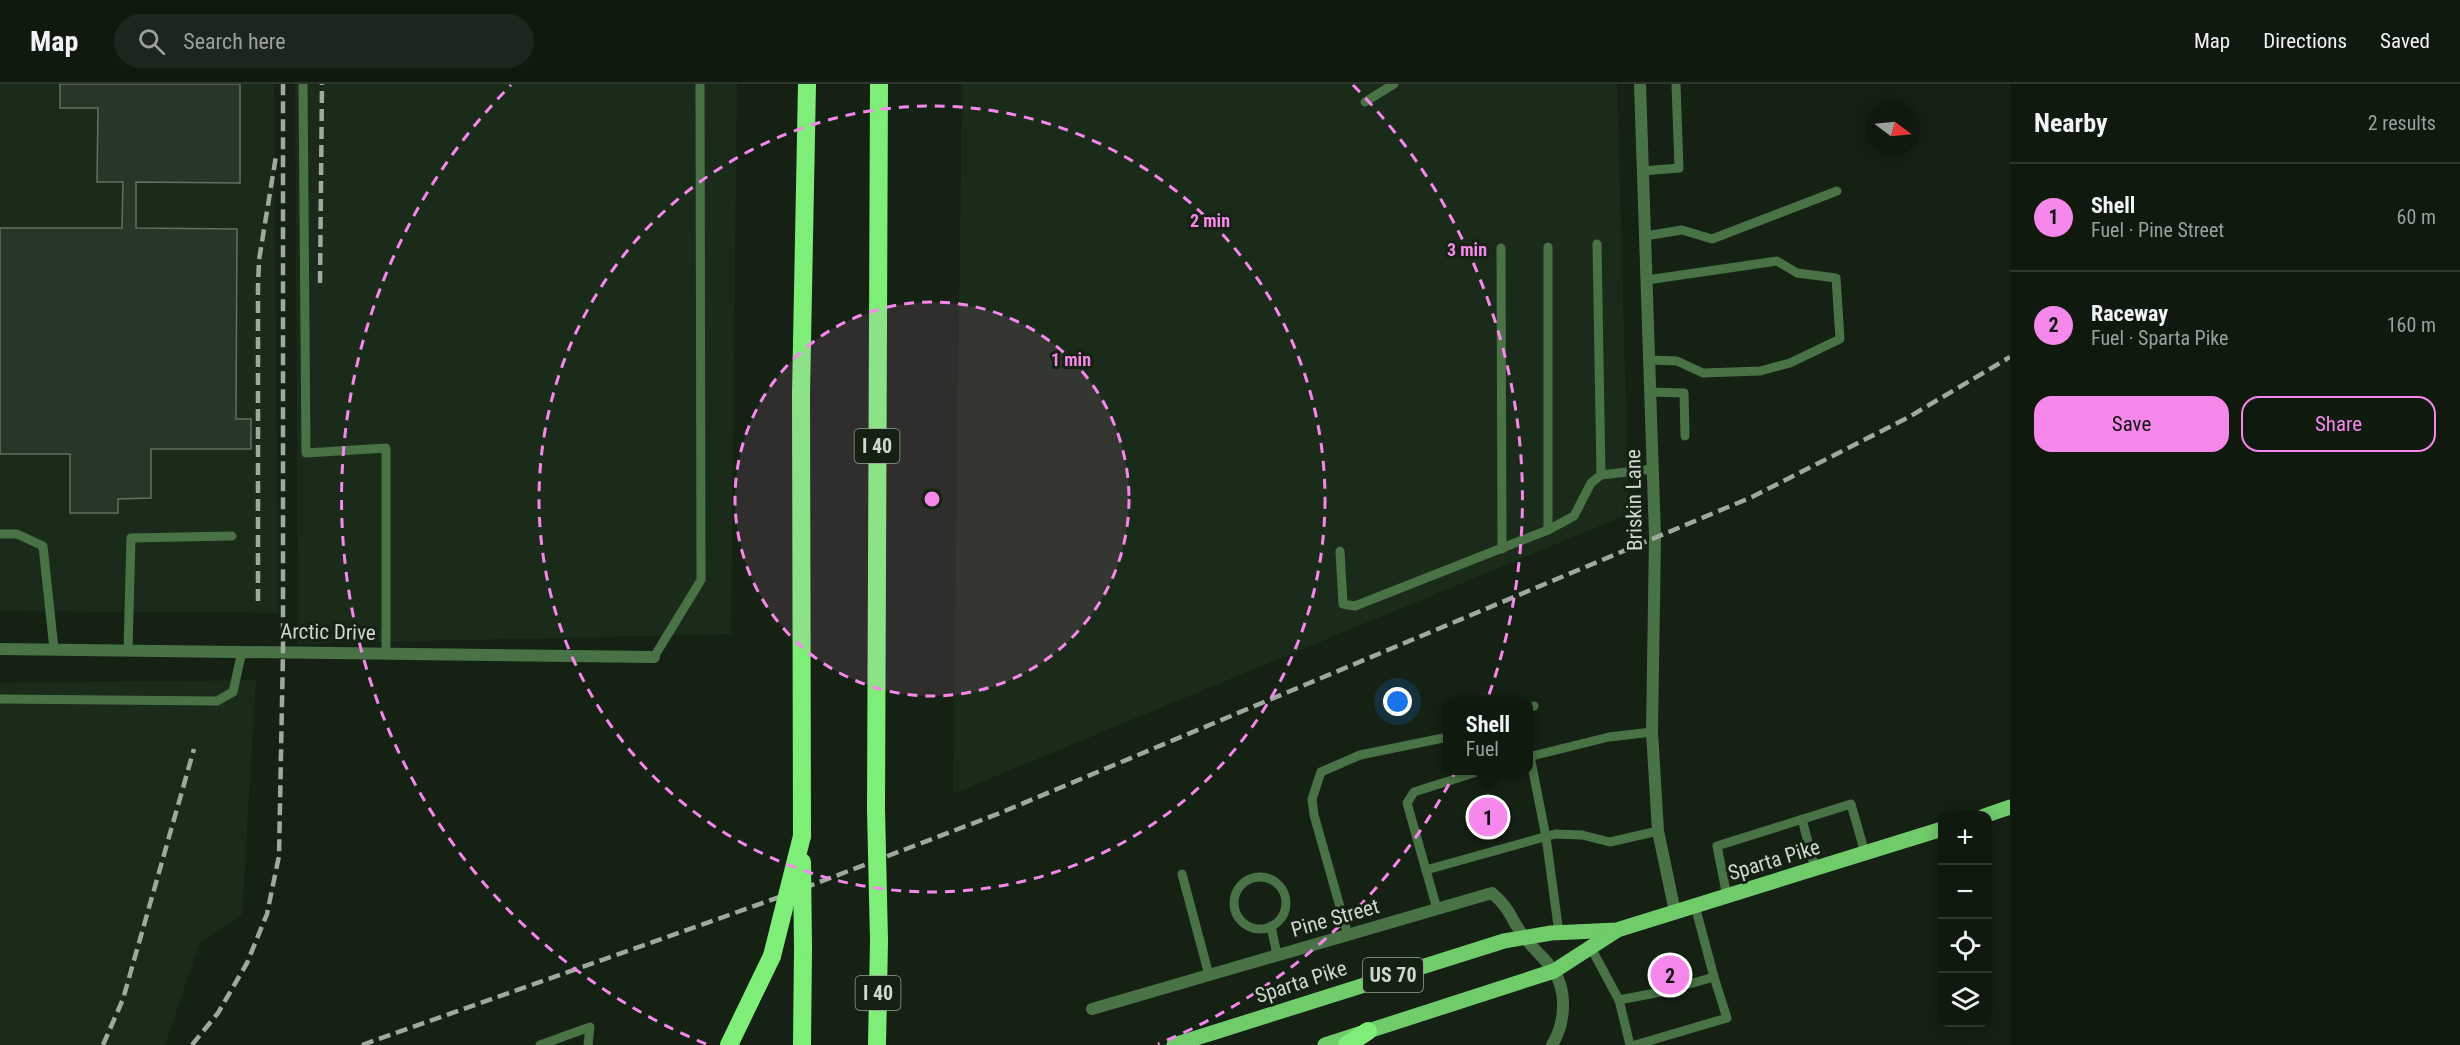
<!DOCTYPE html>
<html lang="en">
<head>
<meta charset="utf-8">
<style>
  body { margin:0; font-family:"Roboto Condensed",sans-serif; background:#1d261c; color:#f1f3f6 }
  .controls { position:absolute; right:18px; bottom:18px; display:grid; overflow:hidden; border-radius:12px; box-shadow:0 3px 15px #0003 }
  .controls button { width:54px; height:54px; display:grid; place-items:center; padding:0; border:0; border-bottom:2px solid #2f382e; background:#0f190e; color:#f1f3f6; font:30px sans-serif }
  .compass { position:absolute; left:1866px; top:18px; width:54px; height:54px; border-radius:50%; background:#0f190e; box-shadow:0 3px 15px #0003; rotate:106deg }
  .you { position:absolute; left:1398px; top:618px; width:21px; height:21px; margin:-15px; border:4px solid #fff; border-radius:50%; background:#1a73e8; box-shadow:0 0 0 9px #1a73e833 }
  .badge { display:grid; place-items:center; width:39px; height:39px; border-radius:50%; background:#f688ec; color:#111; font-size:20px; font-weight:700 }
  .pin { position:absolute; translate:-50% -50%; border:3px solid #fff; box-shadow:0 2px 6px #0006 }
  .popup { position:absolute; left:1443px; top:613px; width:90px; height:78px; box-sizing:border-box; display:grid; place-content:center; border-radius:12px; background:#0f190e; filter:drop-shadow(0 2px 4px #0005); font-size:20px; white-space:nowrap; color:#9ba09e }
  .popup b { font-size:22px; color:#f1f3f6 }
  .popup::after { content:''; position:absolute; left:50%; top:100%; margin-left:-12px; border:12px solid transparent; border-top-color:#0f190e }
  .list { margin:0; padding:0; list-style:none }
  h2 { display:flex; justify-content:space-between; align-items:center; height:78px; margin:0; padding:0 24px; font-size:26px }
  h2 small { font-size:20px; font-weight:400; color:#9ba09e }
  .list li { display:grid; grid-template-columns:39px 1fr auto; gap:18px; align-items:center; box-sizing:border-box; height:108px; padding:0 24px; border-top:2px solid #2f382e }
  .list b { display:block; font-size:22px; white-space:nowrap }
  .list p { margin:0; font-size:20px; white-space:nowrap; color:#9ba09e }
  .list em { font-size:20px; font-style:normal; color:#9ba09e }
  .actions { display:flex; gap:12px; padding:18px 24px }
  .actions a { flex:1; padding:14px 0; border:2px solid #f688ec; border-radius:18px; text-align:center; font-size:21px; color:#f688ec }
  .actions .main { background:#f688ec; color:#111 }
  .icon { flex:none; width:33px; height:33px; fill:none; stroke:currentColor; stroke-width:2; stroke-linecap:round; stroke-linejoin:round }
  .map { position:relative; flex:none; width:2010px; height:961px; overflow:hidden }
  header { display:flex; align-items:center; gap:36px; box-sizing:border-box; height:84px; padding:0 30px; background:#0f190e; border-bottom:2px solid #2f382e }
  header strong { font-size:28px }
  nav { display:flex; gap:33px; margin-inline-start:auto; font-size:21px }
  .search { width:420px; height:54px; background:#1d261c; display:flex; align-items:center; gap:15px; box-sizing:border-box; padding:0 21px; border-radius:33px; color:#9ba09e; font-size:22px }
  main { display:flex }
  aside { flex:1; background:#0f190e }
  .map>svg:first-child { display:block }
  .built { fill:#1a2b19 }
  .building { fill:#283627; stroke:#617060; stroke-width:1.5 }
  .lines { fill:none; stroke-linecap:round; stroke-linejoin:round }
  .service { stroke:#497346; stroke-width:9 }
  .minor { stroke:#497346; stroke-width:12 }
  .tertiary { stroke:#497346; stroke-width:12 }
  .primary { stroke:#70cb6b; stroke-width:15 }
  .motorway { stroke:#7eee79; stroke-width:18 }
  .rail { stroke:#9fa99e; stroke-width:4.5; stroke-dasharray:12 6; stroke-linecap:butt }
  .motorway-bridge { stroke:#7eee79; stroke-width:18 }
  .ring { fill:none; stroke:#f688ec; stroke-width:3; stroke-dasharray:10 8 }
  .labels { text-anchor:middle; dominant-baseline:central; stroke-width:6; stroke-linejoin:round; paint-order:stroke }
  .shield { fill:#142113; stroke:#97a096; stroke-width:1.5 }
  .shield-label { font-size:20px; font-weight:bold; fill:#cfd7ce }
  .street-label { font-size:21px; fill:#cfd7ce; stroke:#142113 }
  .centre { fill:#f688ec; stroke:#142113; stroke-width:3 }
  .ring-label { font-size:18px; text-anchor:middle; font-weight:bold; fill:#f688ec; stroke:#142113; stroke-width:6; stroke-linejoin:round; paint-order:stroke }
</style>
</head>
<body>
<header>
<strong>Map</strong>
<div class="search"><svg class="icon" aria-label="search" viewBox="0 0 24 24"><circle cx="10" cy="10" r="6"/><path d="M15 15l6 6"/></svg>Search here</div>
<nav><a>Map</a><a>Directions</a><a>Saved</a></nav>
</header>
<main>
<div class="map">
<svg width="2010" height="961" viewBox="0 0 2010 961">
  <rect width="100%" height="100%" fill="#142113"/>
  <g class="built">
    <path d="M0,0H274L278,529L0,527Z"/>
    <path d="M295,0H737L731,550L298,560Z"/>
    <path d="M962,0H1617L1629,430L953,710Z"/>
    <path d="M256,596L242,830L200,858L165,961H0V599Z"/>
  </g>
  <path class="building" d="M60,0H240V99L136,98V144L237,145L236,335H251V365H151V414L118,415V429H70V370H0V144H122L123,98H97L98,24H60Z"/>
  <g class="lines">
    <g class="service">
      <path d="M303,0L306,369L386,364V569"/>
      <path d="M1365,18L1394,0"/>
      <path d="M1643,87L1679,84L1676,0"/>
      <path d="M1645,152L1682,146L1712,155L1837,107"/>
      <path d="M1597,160L1601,391"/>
      <path d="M1501,164L1502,465"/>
      <path d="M1647,196L1777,177L1797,189L1836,194L1840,255L1790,279L1760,287L1703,289L1677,277L1650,276"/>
      <path d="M1651,308L1684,309L1685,352"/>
      <path d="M1548,446V163"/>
      <path d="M0,450H17L43,462L54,565"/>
      <path d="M1340,467L1343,520L1355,522L1548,446L1574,432L1591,399L1601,391L1653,385"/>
      <path d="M128,566L131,454L232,452"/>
      <path d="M654,573L701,496L700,0"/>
      <path d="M0,615L217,617L233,608L242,567"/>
      <path d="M1528,624L1534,622"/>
      <path d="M1530,672L1546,753L1559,849"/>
      <path d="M1528,673L1609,653L1652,648"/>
      <path d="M1802,735L1815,785"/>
      <path d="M1426,786L1555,750L1582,751L1610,758L1658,747"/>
      <path d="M1182,790L1209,891"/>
      <circle cx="1260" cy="819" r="26"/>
      <path d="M1727,812L1717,762L1851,720L1865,769"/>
      <path d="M1437,825L1407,719L1414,708L1483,686"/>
      <path d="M1271,842L1277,871"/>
      <path d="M1348,851L1314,731L1312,715L1321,688L1360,671L1448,653"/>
      <path d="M1591,864L1619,916L1666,907"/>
      <path d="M1675,904L1714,893L1695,822"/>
      <path d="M1619,916L1630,961"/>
      <path d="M540,961L590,943L588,961"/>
      <path d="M1635,961L1727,934L1714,893"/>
    </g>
    <g class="minor">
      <path d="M0,565L654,573"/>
      <path d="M1092,925L1492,809C1512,826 1511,837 1525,854C1533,865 1545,874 1553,886C1568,907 1565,940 1552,961"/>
    </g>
    <path class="tertiary" d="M1640,0L1655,453L1652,648L1658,747L1675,828"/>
    <g class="primary">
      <path d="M1984,732L2010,723"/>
      <path d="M1174,961L1504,857L1551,849L1617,846L1942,745"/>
      <path d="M1325,961L1554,887L1616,847"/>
    </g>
    <g class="motorway">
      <path d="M876,725L879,0"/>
      <path d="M802,752L801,310L807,0"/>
      <path d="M729,961L772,872"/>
      <path d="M802,961L803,865"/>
      <path d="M877,961L879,857"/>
      <path d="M1347,961L1368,947"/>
    </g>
    <g class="rail">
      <path d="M320,199L322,0"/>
      <path d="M258,517V203L259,176L276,72"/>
      <path d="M103,961L123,915L194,665"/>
      <path d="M192,961L218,929L247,879L267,830L279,772L283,567V0"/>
      <path d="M362,961L791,809L1000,729L1752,413L1909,333L2010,273"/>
    </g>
    <g class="motorway-bridge">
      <path d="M876,725L879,857"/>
      <path d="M802,778L803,865"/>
      <path d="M772,872L802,752"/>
    </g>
  </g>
  <circle cx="932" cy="415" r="197" fill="#f688ec" fill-opacity=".12"/>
  <g class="ring">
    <circle cx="932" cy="415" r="197"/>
    <circle cx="932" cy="415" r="393"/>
    <path d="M706 960A590 590 0 0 1 511 1M1353 1A590 590 0 0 1 1158 960"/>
  </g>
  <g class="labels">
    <g class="shield">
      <rect x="854.5" y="345" width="45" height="34" rx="4.5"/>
      <rect x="1363" y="874" width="60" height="34" rx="4.5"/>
      <rect x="855.5" y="892" width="45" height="34" rx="4.5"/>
    </g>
    <g class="shield-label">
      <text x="877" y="362">I 40</text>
      <text x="1393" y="891">US 70</text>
      <text x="878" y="909">I 40</text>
    </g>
    <g class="street-label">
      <text transform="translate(1634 416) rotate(-91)">Briskin Lane</text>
      <text transform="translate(328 548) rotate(1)">Arctic Drive</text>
      <text transform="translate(1774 776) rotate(-17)">Sparta Pike</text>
      <text transform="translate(1335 834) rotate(-16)">Pine Street</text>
      <text transform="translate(1301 898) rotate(-18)">Sparta Pike</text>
    </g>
  </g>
  <circle cx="932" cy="415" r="9" class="centre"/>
  <g class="ring-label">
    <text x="1210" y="143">2 min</text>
    <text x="1467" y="172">3 min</text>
    <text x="1071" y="282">1 min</text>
  </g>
</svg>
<div class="controls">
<button>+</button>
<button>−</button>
<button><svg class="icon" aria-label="locate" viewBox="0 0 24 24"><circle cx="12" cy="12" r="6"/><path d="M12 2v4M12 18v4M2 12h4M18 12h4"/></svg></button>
<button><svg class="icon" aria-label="layers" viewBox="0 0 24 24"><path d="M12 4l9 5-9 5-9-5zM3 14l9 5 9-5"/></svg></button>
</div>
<svg class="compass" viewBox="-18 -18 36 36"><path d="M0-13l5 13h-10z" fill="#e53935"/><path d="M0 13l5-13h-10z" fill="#9ba09e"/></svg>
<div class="you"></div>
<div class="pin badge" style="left:1488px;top:733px">1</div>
<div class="popup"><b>Shell</b>Fuel</div>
<div class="pin badge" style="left:1670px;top:891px">2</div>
</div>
<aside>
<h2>Nearby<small>2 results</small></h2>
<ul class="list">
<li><span class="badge">1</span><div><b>Shell</b><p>Fuel · Pine Street</p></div><em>60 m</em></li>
<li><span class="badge">2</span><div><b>Raceway</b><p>Fuel · Sparta Pike</p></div><em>160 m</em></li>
</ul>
<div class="actions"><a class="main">Save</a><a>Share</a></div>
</aside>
</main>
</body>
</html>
